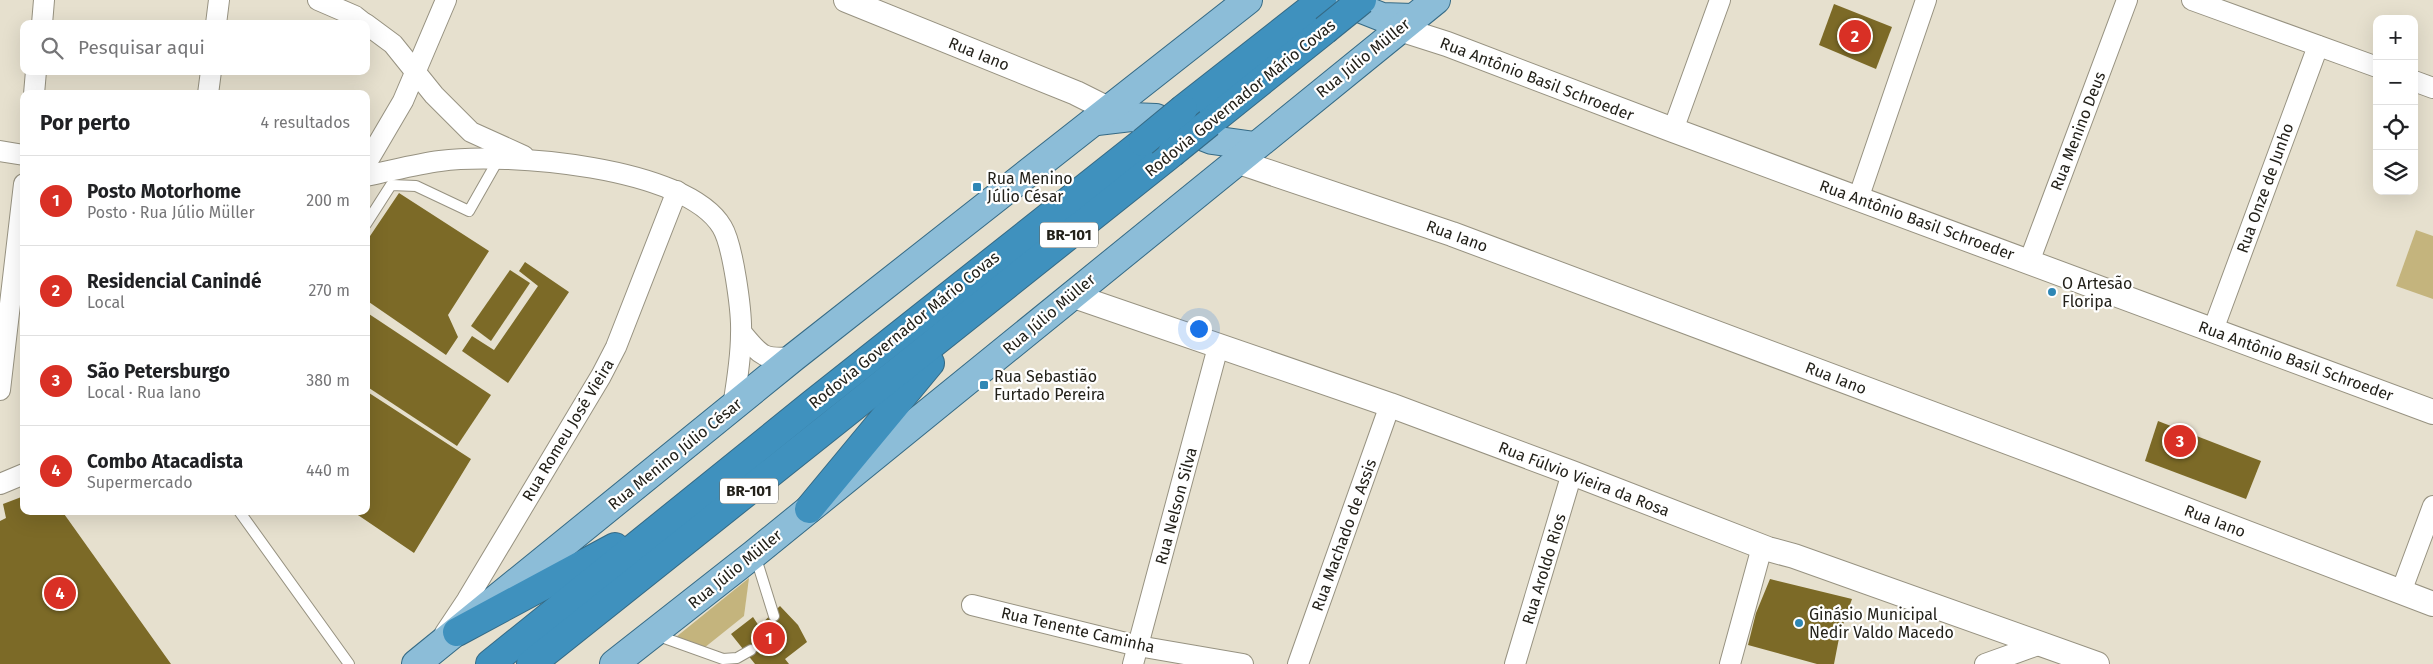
<!DOCTYPE html>
<html lang="pt">
<head>
<meta charset="utf-8">
<style>
  body { margin:0; font-family:"Fira Sans",sans-serif; background:#f6f6f6; color:#202124 }
  .controls { position:absolute; right:15px; top:15px; display:grid; overflow:hidden; border-radius:10px; box-shadow:0 5px 20px #0002 }
  .controls button { width:45px; height:45px; display:grid; place-items:center; padding:0; border:0; border-bottom:1px solid #e0e0e0; background:#fff; color:#202124; font:25px sans-serif }
  .you { position:absolute; left:1198px; top:328px; width:18px; height:18px; margin:-12px; border:4px solid #fff; border-radius:50%; background:#1a73e8; box-shadow:0 0 0 8px #1a73e833 }
  .badge { display:grid; place-items:center; width:32px; height:32px; border-radius:50%; background:#d93025; color:#fff; font-size:16px; font-weight:700 }
  .pin { position:absolute; translate:-50% -50%; border:2px solid #fff; box-shadow:0 1px 5px #0006 }
  .list { margin:0; padding:0; list-style:none }
  h2 { display:flex; justify-content:space-between; align-items:center; height:65px; margin:0; padding:0 20px; font-size:21px }
  h2 small { font-size:16px; font-weight:400; color:#757577 }
  .list li { display:grid; grid-template-columns:32px 1fr auto; gap:15px; align-items:center; box-sizing:border-box; height:90px; padding:0 20px; border-top:1px solid #e0e0e0 }
  .list b { display:block; font-size:19px; white-space:nowrap }
  .list p { margin:0; font-size:16px; white-space:nowrap; color:#757577 }
  .list em { font-size:16px; font-style:normal; color:#757577 }
  .icon { flex:none; width:28px; height:28px; fill:none; stroke:currentColor; stroke-width:2; stroke-linecap:round; stroke-linejoin:round }
  .map { position:relative; flex:none; width:2433px; height:664px; overflow:hidden }
  .search { position:absolute; background:#fff; box-shadow:0 5px 20px #0002; left:20px; top:20px; width:350px; height:55px; display:flex; align-items:center; gap:12px; box-sizing:border-box; padding:0 18px; border-radius:10px; color:#757577; font-size:19px }
  .panel { position:absolute; background:#fff; box-shadow:0 5px 20px #0002; left:20px; top:90px; width:350px; height:425px; border-radius:10px }
  .map>svg:first-child { display:block }
  .green { fill:#c4b47d }
  .building { fill:#7c6a27 }
  .lines { fill:none; stroke-linecap:round; stroke-linejoin:round }
  .service-casing { stroke:#979281; stroke-width:12 }
  .minor-casing { stroke:#979281; stroke-width:22 }
  .tertiary-casing { stroke:#979281; stroke-width:26 }
  .primary-casing { stroke:#356a85; stroke-width:30 }
  .motorway-casing { stroke:#356a85; stroke-width:30 }
  .service { stroke:#fff; stroke-width:10 }
  .minor { stroke:#fff; stroke-width:20 }
  .tertiary { stroke:#fff; stroke-width:24 }
  .primary { stroke:#8cbdd8; stroke-width:28 }
  .motorway { stroke:#3f91be; stroke-width:28 }
  .motorway-bridge-casing { stroke:#356a85; stroke-width:30; stroke-linecap:butt }
  .motorway-bridge { stroke:#3f91be; stroke-width:28 }
  .poi-dot { fill:#2e87b5; stroke:#fff; stroke-width:2 }
  .labels { text-anchor:middle; dominant-baseline:central; stroke-width:4.5; stroke-linejoin:round; paint-order:stroke }
  .shield { fill:#fff; stroke:#65645f; stroke-width:1 }
  .shield-label { font-size:15px; font-weight:bold; fill:#23211a }
  .street-label { font-size:16px; fill:#23211a; stroke:#fff }
  .poi-label { font-size:16px; fill:#23211a; stroke:#fff; text-anchor:start }
</style>
</head>
<body>
<div class="map">
<svg width="2433" height="664" viewBox="0 0 2433 664">
  <rect width="100%" height="100%" fill="#e6e0ce"/>
  <g class="green">
    <path d="M2416,230L2433,236V299L2396,286Z"/>
    <path d="M749,578L744,616L704,648L676,637Z"/>
  </g>
  <g class="building">
    <path d="M1834,4L1892,27L1876,69L1819,45Z"/>
    <path d="M399,193L489,251L448,315L458,337L446,355L366,300V242Z"/>
    <path d="M525,262L569,292L508,383L462,351L472,336L494,350L538,286L519,271Z"/>
    <path d="M510,270L530,283L491,341L471,326Z"/>
    <path d="M366,312L491,395L457,446L366,386Z"/>
    <path d="M366,391L471,459L414,553L352,511H366Z"/>
    <path d="M2158,421L2261,461L2246,499L2145,461Z"/>
    <path d="M24,496V511H62L171,664H0V521L6,518L3,504Z"/>
    <path d="M1770,579L1852,599L1840,633L1834,664H1817L1748,645L1756,613Z"/>
    <path d="M780,606L798,625L807,642L785,659L789,664H755L731,634L753,617L759,626Z"/>
  </g>
  <g class="lines">
    <defs>
      <g id="service">
        <path d="M366,224L391,185L416,186L469,211L498,160"/>
        <path d="M239,511L349,664"/>
        <path d="M755,555L774,616"/>
        <path d="M656,635L723,659L737,658L751,650"/>
      </g>
      <g id="minor">
        <path d="M318,0L355,16L365,24"/>
        <path d="M2192,0L2377,67"/>
        <path d="M42,24L44,0"/>
        <path d="M216,24L219,0"/>
        <path d="M366,24L393,44L434,95L471,132L524,156"/>
        <path d="M2414,81L2433,88"/>
        <path d="M34,94L36,71"/>
        <path d="M208,94L211,71"/>
        <path d="M1673,130L1720,0"/>
        <path d="M0,151L24,155"/>
        <path d="M366,164L403,101L446,0"/>
        <path d="M366,176C391,171 416,164 440,161C505,152 686,166 722,227C733,245 742,312 741,334C741,358 737,382 733,406"/>
        <path d="M1858,199L1926,0"/>
        <path d="M2029,262L2127,0"/>
        <path d="M2213,330L2318,46"/>
        <path d="M742,333C761,356 763,360 794,357"/>
        <path d="M0,390L24,184"/>
        <path d="M0,484L24,474"/>
        <path d="M2401,592L2433,506"/>
        <path d="M972,605L1138,646L1243,664"/>
        <path d="M445,633L467,600L601,376L616,347L677,191"/>
        <path d="M1133,664L1218,347"/>
        <path d="M1298,664L1390,405"/>
        <path d="M1515,664L1572,473"/>
        <path d="M1730,664L1762,547"/>
        <path d="M1985,664L2038,645"/>
      </g>
      <g id="tertiary">
        <path d="M846,0L1076,93L1110,110"/>
        <path d="M1400,29L1447,44L1673,130L2433,412"/>
        <path d="M1236,161L1452,234L2069,465L2433,604"/>
        <path d="M1071,295L1390,405L1572,473L1768,549L1794,556L2097,664"/>
      </g>
      <g id="primary">
        <path d="M1339,0L1382,17L1413,18"/>
        <path d="M1097,121L1131,117L1156,118L1212,140L1255,146"/>
        <path d="M416,664L794,357L1248,0"/>
        <path d="M614,664L754,554L1436,0"/>
      </g>
      <g id="motorway">
        <path d="M1183,109L1322,0"/>
        <path d="M1209,123L1325,30"/>
        <path d="M809,509L930,363"/>
        <path d="M457,632L615,547"/>
        <path d="M490,664L811,405L1143,142"/>
        <path d="M531,664L1172,153"/>
      </g>
    </defs>
    <use href="#service" class="service-casing"/>
    <use href="#minor" class="minor-casing"/>
    <use href="#tertiary" class="tertiary-casing"/>
    <use href="#primary" class="primary-casing"/>
    <use href="#motorway" class="motorway-casing"/>
    <use href="#service" class="service"/>
    <use href="#minor" class="minor"/>
    <use href="#tertiary" class="tertiary"/>
    <use href="#primary" class="primary"/>
    <use href="#motorway" class="motorway"/>
    <defs>
      <g id="motorway-bridge">
        <path d="M1325,30L1362,0"/>
        <path d="M1143,142L1183,109"/>
        <path d="M1172,153L1209,123"/>
      </g>
    </defs>
    <use href="#motorway-bridge" class="motorway-bridge-casing"/>
    <use href="#motorway-bridge" class="motorway-bridge"/>
  </g>
  <g class="poi-dot">
    <rect x="972" y="182" width="10" height="10" rx="2.5"/>
    <circle cx="2052" cy="292" r="5"/>
    <rect x="979" y="380" width="10" height="10" rx="2.5"/>
    <circle cx="1799" cy="623" r="5"/>
  </g>
  <g class="labels">
    <g class="shield">
      <rect x="1040" y="222.5" width="58" height="25" rx="4"/>
      <rect x="720" y="478.5" width="58" height="25" rx="4"/>
    </g>
    <g class="shield-label">
      <text x="1069" y="235">BR-101</text>
      <text x="749" y="491">BR-101</text>
    </g>
    <g class="street-label">
      <text transform="translate(979 54) rotate(22)">Rua Iano</text>
      <text transform="translate(1363 58) rotate(-39)">Rua Júlio Müller</text>
      <text transform="translate(1537 79) rotate(21)">Rua Antônio Basil Schroeder</text>
      <text transform="translate(1240 98) rotate(-39)">Rodovia Governador Mário Covas</text>
      <text transform="translate(2078 131) rotate(-69)">Rua Menino Deus</text>
      <text transform="translate(2265 188) rotate(-70)">Rua Onze de Junho</text>
      <text transform="translate(1917 220) rotate(20)">Rua Antônio Basil Schroeder</text>
      <text transform="translate(1457 236) rotate(20)">Rua Iano</text>
      <text transform="translate(1049 314) rotate(-40)">Rua Júlio Müller</text>
      <text transform="translate(904 330) rotate(-39)">Rodovia Governador Mário Covas</text>
      <text transform="translate(2296 361) rotate(20)">Rua Antônio Basil Schroeder</text>
      <text transform="translate(1836 378) rotate(21)">Rua Iano</text>
      <text transform="translate(568 430) rotate(-59)">Rua Romeu José Vieira</text>
      <text transform="translate(675 454) rotate(-39)">Rua Menino Júlio César</text>
      <text transform="translate(1584 479) rotate(21)">Rua Fúlvio Vieira da Rosa</text>
      <text transform="translate(1176 506) rotate(-75)">Rua Nelson Silva</text>
      <text transform="translate(2215 521) rotate(21)">Rua Iano</text>
      <text transform="translate(1344 535) rotate(-70)">Rua Machado de Assis</text>
      <text transform="translate(735 569) rotate(-39)">Rua Júlio Müller</text>
      <text transform="translate(1544 569) rotate(-73)">Rua Aroldo Rios</text>
      <text transform="translate(1078 630) rotate(13)">Rua Tenente Caminha</text>
    </g>
    <g class="poi-label">
      <text x="987" y="178">Rua Menino<tspan x="987" dy="18">Júlio César</tspan></text>
      <text x="2062" y="283">O Artesão<tspan x="2062" dy="18">Floripa</tspan></text>
      <text x="994" y="376">Rua Sebastião<tspan x="994" dy="18">Furtado Pereira</tspan></text>
      <text x="1809" y="614">Ginásio Municipal<tspan x="1809" dy="18">Nedir Valdo Macedo</tspan></text>
    </g>
  </g>
</svg>
<div class="controls">
<button>+</button>
<button>−</button>
<button><svg class="icon" aria-label="locate" viewBox="0 0 24 24"><circle cx="12" cy="12" r="6"/><path d="M12 2v4M12 18v4M2 12h4M18 12h4"/></svg></button>
<button><svg class="icon" aria-label="layers" viewBox="0 0 24 24"><path d="M12 4l9 5-9 5-9-5zM3 14l9 5 9-5"/></svg></button>
</div>
<div class="you"></div>
<div class="pin badge" style="left:769px;top:638px">1</div>
<div class="pin badge" style="left:1855px;top:36px">2</div>
<div class="pin badge" style="left:2180px;top:441px">3</div>
<div class="pin badge" style="left:60px;top:593px">4</div>
<div class="search"><svg class="icon" aria-label="search" viewBox="0 0 24 24"><circle cx="10" cy="10" r="6"/><path d="M15 15l6 6"/></svg>Pesquisar aqui</div>
<section class="panel">
<h2>Por perto<small>4 resultados</small></h2>
<ul class="list">
<li><span class="badge">1</span><div><b>Posto Motorhome</b><p>Posto · Rua Júlio Müller</p></div><em>200 m</em></li>
<li><span class="badge">2</span><div><b>Residencial Canindé</b><p>Local</p></div><em>270 m</em></li>
<li><span class="badge">3</span><div><b>São Petersburgo</b><p>Local · Rua Iano</p></div><em>380 m</em></li>
<li><span class="badge">4</span><div><b>Combo Atacadista</b><p>Supermercado</p></div><em>440 m</em></li>
</ul>
</section>
</div>
</body>
</html>
